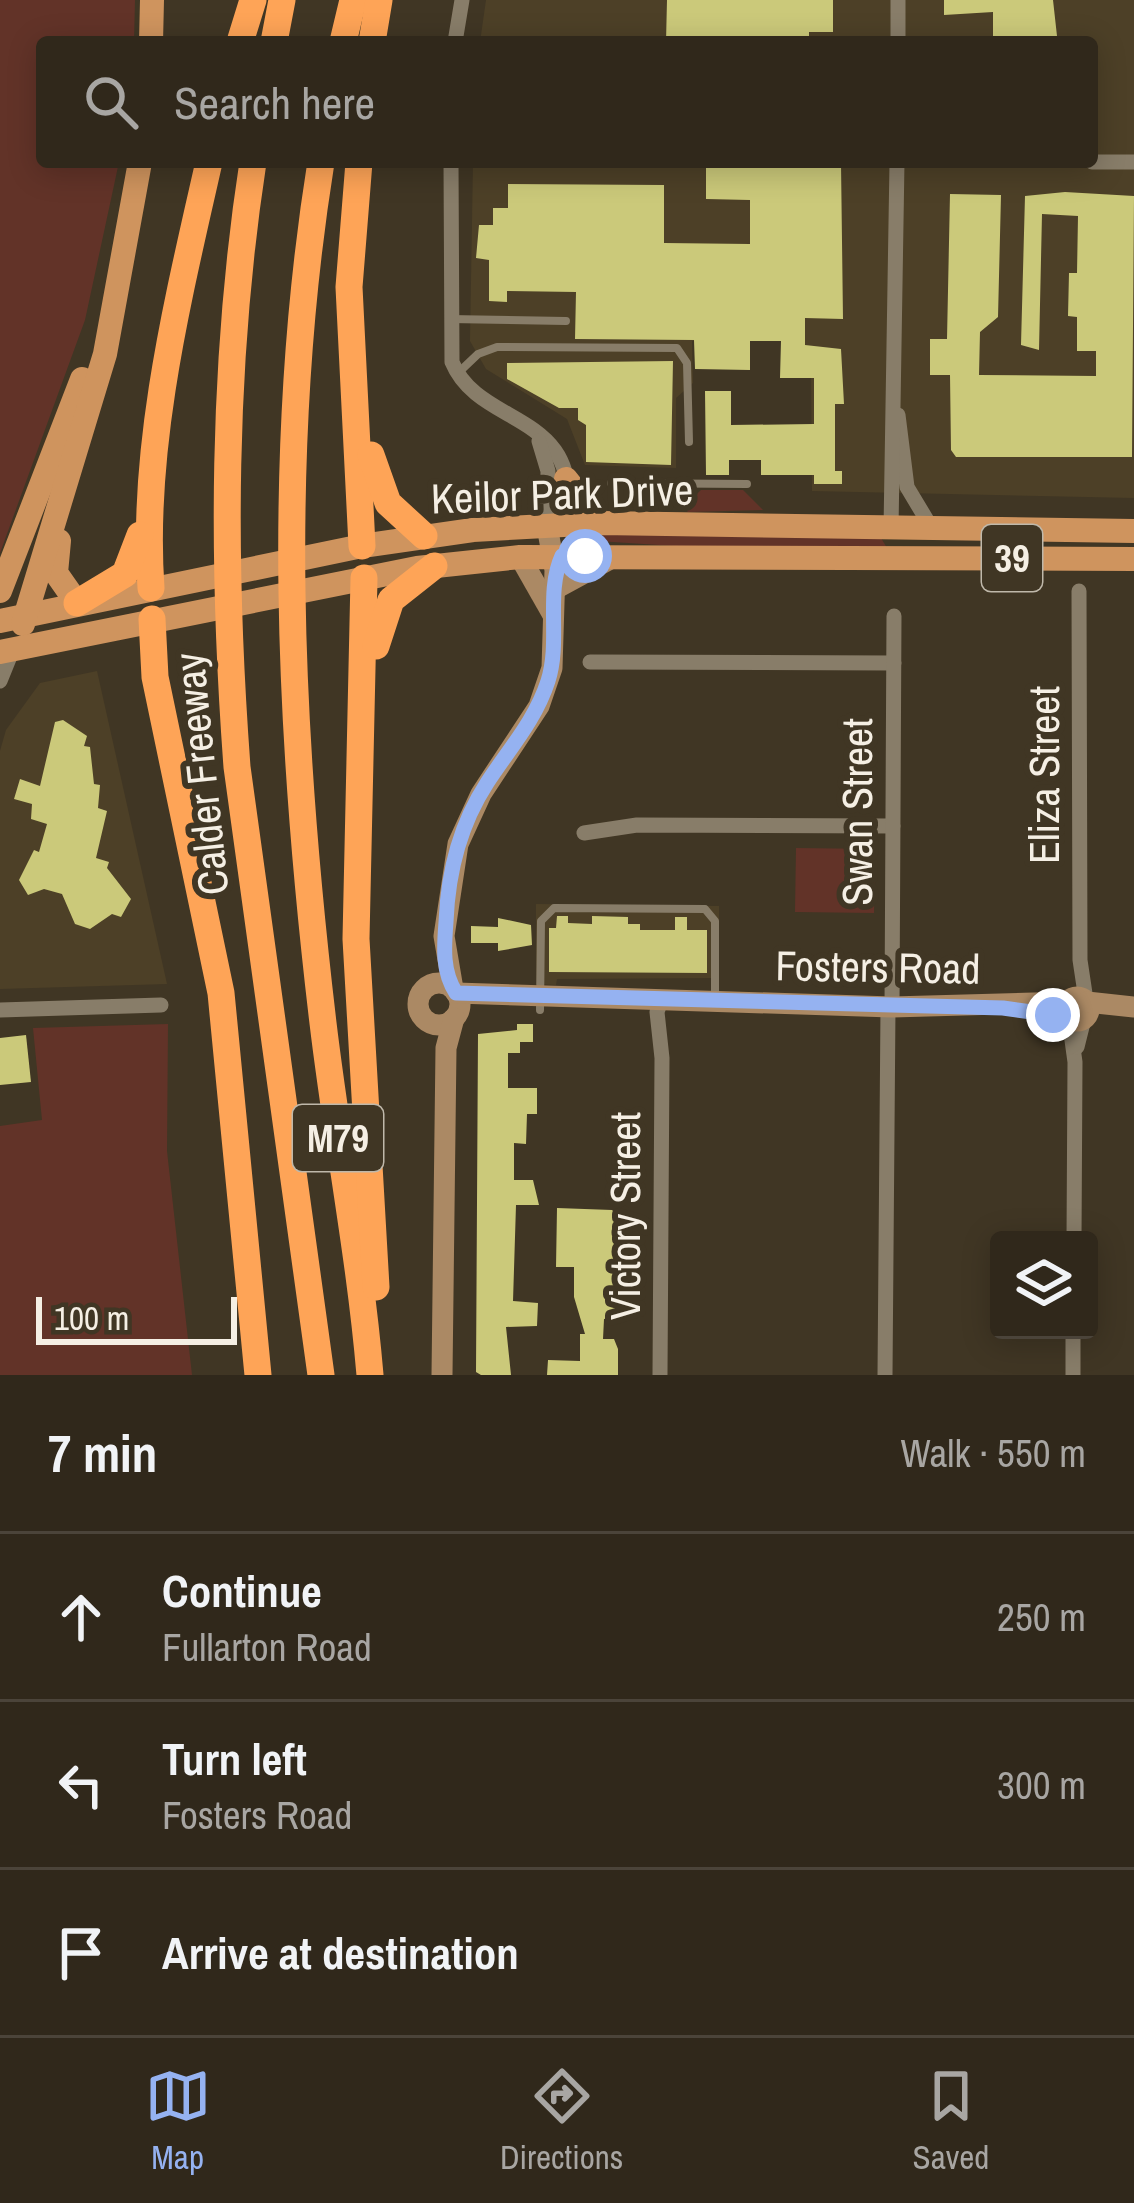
<!DOCTYPE html>
<html lang="en">
<head>
<meta charset="utf-8">
<style>
  body { margin:0; font-family:"Archivo Narrow",sans-serif; background:#3c3428; color:#f1f3f6 }
  .controls { position:absolute; right:36px; bottom:36px; display:grid; overflow:hidden; border-radius:12px; box-shadow:0 6px 30px #0003 }
  .controls button { width:108px; height:108px; display:grid; place-items:center; padding:0; border:0; border-bottom:3px solid #4b443a; background:#30281b; color:#f1f3f6; font:60px sans-serif }
  .scale { position:absolute; left:36px; bottom:30px; width:201px; box-sizing:border-box; padding-left:12px; border:6px solid #f5efe4; border-top:0; font-size:33px; line-height:42px; white-space:nowrap; color:#f5efe4; -webkit-text-stroke:9px #403624; paint-order:stroke }
  .stop { position:absolute; width:36px; height:36px; margin:-27px; border:9px solid #95b2f1; border-radius:50%; background:#fff }
  .stop.end { background:#95b2f1; border-color:#fff; box-shadow:0 3px 12px #0008 }
  .list { margin:0; padding:0; list-style:none }
  h2 { display:flex; justify-content:space-between; align-items:center; height:156px; margin:0; padding:0 48px; font-size:51px }
  h2 small { font-size:39px; font-weight:400; color:#a8a6a3 }
  .list li { display:grid; grid-template-columns:78px 1fr auto; gap:36px; align-items:center; box-sizing:border-box; height:168px; padding:0 48px; border-top:3px solid #4b443a }
  .list b { display:block; font-size:45px; white-space:nowrap }
  .list p { margin:0; font-size:39px; white-space:nowrap; color:#a8a6a3 }
  .list em { font-size:39px; font-style:normal; color:#a8a6a3 }
  .icon { flex:none; width:66px; height:66px; fill:none; stroke:currentColor; stroke-width:2; stroke-linecap:round; stroke-linejoin:round }
  .map { position:relative; flex:none; width:1134px; height:1375px; overflow:hidden }
  .search { position:absolute; background:#30281b; box-shadow:0 6px 30px #0003; left:36px; right:36px; top:36px; height:132px; display:flex; align-items:center; gap:30px; box-sizing:border-box; padding:0 42px; border-radius:12px; color:#a8a6a3; font-size:45px }
  .sheet { height:660px; background:#30281b }
  nav { display:flex; justify-content:space-around; align-items:center; box-sizing:border-box; height:168px; border-top:3px solid #4b443a; background:#30281b; font-size:33px; color:#a8a6a3 }
  nav a { display:grid; justify-items:center; gap:6px }
  nav .on { color:#95b2f1 }
  .map>svg:first-child { display:block }
  .built { fill:#4d4027 }
  .green { fill:#623328 }
  .building { fill:#cbc97a }
  .lines { fill:none; stroke-linecap:round; stroke-linejoin:round }
  .lane { stroke:#887d69; stroke-width:8 }
  .street { stroke:#887d69; stroke-width:15 }
  .secondary { stroke:#ab8964; stroke-width:21 }
  .primary { stroke:#cf945e; stroke-width:24 }
  .highway { stroke:#fea457; stroke-width:27 }
  .route { stroke:#95b2f1; stroke-width:15 }
  .labels { text-anchor:middle; dominant-baseline:central; stroke-width:12; stroke-linejoin:round; paint-order:stroke }
  .shield { fill:#403624; stroke:#bfb8aa; stroke-width:3 }
  .shield-label { font-size:39px; font-weight:bold; fill:#f5efe4 }
  .street-label { font-size:42px; fill:#f5efe4; stroke:#403624 }
</style>
</head>
<body>
<div class="map">
<svg width="1134" height="1375" viewBox="0 0 1134 1375">
  <rect width="100%" height="100%" fill="#403624"/>
  <g class="built">
    <path d="M486,0H1134V498L812,491L811,372L780,338L692,341L693,383L676,398V468L585,465L567,419L486,369L470,341L473,162H1092V42H480Z"/>
    <path d="M97,671L167,984L0,989V751L6,730L40,683Z"/>
    <path d="M536,904L719,906V978L557,979L556,985L536,984Z"/>
  </g>
  <g class="green">
    <path d="M0,0H135L134,42H42V162H119L85,320L0,553Z"/>
    <path d="M701,490H743L763,510L688,512L683,507Z"/>
    <path d="M593,534L881,538L887,548L720,549L582,540Z"/>
    <path d="M796,848L875,849L874,913L795,912Z"/>
    <path d="M168,1024L167,1151L192,1375H0V1126L42,1120L33,1028Z"/>
  </g>
  <g class="building">
    <path d="M667,0H833V32H809V42H666Z"/>
    <path d="M944,0H1053L1057,36H993V12L944,15Z"/>
    <path d="M706,162L841,163L843,319L805,318V345L841,349L844,404H835V471H842V484H814V475H761V460H729V475H706L705,391H731V425L814,424V378H780L781,341H750V370L695,369L694,340L575,339L576,292L507,291V302L489,301V260L476,258L479,225H493V208H508V184L664,185V243L750,244V200L706,199Z"/>
    <path d="M1065,192L1134,196L1132,457H956L951,450L950,375H930V339H947L950,194L1001,195L998,317L980,332L979,375L1096,376V351H1077V317L1068,316L1069,273H1077L1078,216L1042,214L1039,350L1021,345L1025,196Z"/>
    <path d="M673,361L671,465L586,462V425L578,420V408H559L507,379V363Z"/>
    <path d="M63,720L87,736L84,746L90,747L94,784L100,785L98,808L107,811L96,858L109,862L107,868L131,899L121,917L112,914L90,929L75,924L62,894L44,889L28,895L19,880L34,850L39,852L47,824L31,819L32,804L14,799L20,779L40,786L55,722Z"/>
    <path d="M557,916H568V923L592,924V916L628,917V924H640V930H675V917H687V930H707V973L549,972V928H556Z"/>
    <path d="M498,918L531,925L532,945L498,951V943H471V926L498,927Z"/>
    <path d="M517,1024H533V1042H520V1053H508V1088H537V1114H527L526,1144L514,1143V1180H533L539,1205H516L513,1301L538,1303L537,1326L506,1327L511,1375H481L476,1372L478,1034L517,1030Z"/>
    <path d="M26,1035L31,1082L0,1085V1038Z"/>
    <path d="M557,1208L612,1210L618,1216L622,1244L620,1298L614,1297L618,1317L604,1319L603,1339H614L618,1349V1375H547L548,1360L580,1361V1334H585L574,1297V1267H556Z"/>
  </g>
  <g class="lines">
    <g class="lane">
      <path d="M449,319L566,321"/>
      <path d="M458,373L478,354L497,347L677,348L687,363L689,442"/>
      <path d="M611,483L747,484"/>
      <path d="M540,1010L541,921L554,908L705,909L715,921V997"/>
    </g>
    <g class="street">
      <path d="M455,42L462,0"/>
      <path d="M898,42V0"/>
      <path d="M451,162L452,362C480,430 586,409 566,525"/>
      <path d="M1092,162H1134"/>
      <path d="M898,415L907,487L931,527"/>
      <path d="M539,441L548,471L547,526"/>
      <path d="M891,529L897,162"/>
      <path d="M1079,591L1080,960L1086,1000"/>
      <path d="M590,662L894,663"/>
      <path d="M0,681L13,649"/>
      <path d="M584,833L637,825L893,826"/>
      <path d="M892,1007L894,616"/>
      <path d="M0,1010L161,1005"/>
      <path d="M1069,1019L1075,1062L1074,1240"/>
      <path d="M1077,1047L1084,1019"/>
      <path d="M660,1375L662,1058L657,1012L662,998"/>
      <path d="M885,1375L888,1007"/>
      <path d="M1073,1375V1330"/>
    </g>
    <g class="secondary">
      <path d="M520,557L553,615"/>
      <path d="M555,589L612,558"/>
      <circle cx="439" cy="1004" r="21"/>
      <path d="M453,989L444,936L458,844L481,794L539,706L552,668L555,570L547,526"/>
      <path d="M456,993L892,1007L1068,1002"/>
      <circle cx="1077" cy="1009" r="12"/>
      <path d="M1087,1002L1134,1007"/>
      <path d="M442,1375L446,1048L454,1018"/>
    </g>
    <g class="primary">
      <path d="M151,42L152,0"/>
      <path d="M566,479L601,523"/>
      <path d="M59,541L56,573L77,603"/>
      <path d="M0,591L82,379"/>
      <path d="M0,621L362,546L473,530L601,523L1134,531"/>
      <path d="M23,624L105,354L140,162"/>
      <path d="M0,652L417,568L520,557L1134,559"/>
    </g>
    <g class="highway">
      <path d="M240,42L253,0"/>
      <path d="M274,42L282,0"/>
      <path d="M343,42L353,0"/>
      <path d="M372,42L379,0"/>
      <path d="M253,162C222,363 222,565 237,767L321,1375"/>
      <path d="M321,162C275,448 289,737 323,1023C337,1141 360,1257 370,1375"/>
      <path d="M359,162L349,287L362,546"/>
      <path d="M371,455L388,503L424,536"/>
      <path d="M364,578L356,939L376,1287"/>
      <path d="M151,588C141,447 178,299 209,162"/>
      <path d="M77,603L125,574L140,535"/>
      <path d="M152,619L155,677L221,993L258,1375"/>
      <path d="M376,646L391,600L434,566"/>
    </g>
  </g>
  <g class="lines">
    <path class="route" d="M585,556H562C545,593 561,641 548,681C535,721 509,749 487,783C459,826 448,872 446,922C444,947 442,971 456,993L1003,1008L1053,1015"/>
  </g>
  <g class="labels">
    <g class="shield">
      <rect x="982" y="525" width="60" height="66" rx="9"/>
      <rect x="293" y="1105" width="90" height="66" rx="9"/>
    </g>
    <g class="shield-label">
      <text x="1012" y="558">39</text>
      <text x="338" y="1138">M79</text>
    </g>
    <g class="street-label">
      <text transform="translate(562 494) rotate(-2)">Keilor Park Drive</text>
      <text transform="translate(201 774) rotate(-96)">Calder Freeway</text>
      <text transform="translate(1044 775) rotate(-90)">Eliza Street</text>
      <text transform="translate(857 812) rotate(-90)">Swan Street</text>
      <text transform="translate(878 967) rotate(1)">Fosters Road</text>
      <text transform="translate(625 1216) rotate(-90)">Victory Street</text>
    </g>
  </g>
</svg>
<div class="controls">
<button><svg class="icon" aria-label="layers" viewBox="0 0 24 24"><path d="M12 4l9 5-9 5-9-5zM3 14l9 5 9-5"/></svg></button>
</div>
<div class="scale">100 m</div>
<div class="stop" style="left:585px;top:556px"></div>
<div class="stop end" style="left:1053px;top:1015px"></div>
<div class="search"><svg class="icon" aria-label="search" viewBox="0 0 24 24"><circle cx="10" cy="10" r="6"/><path d="M15 15l6 6"/></svg>Search here</div>
</div>
<section class="sheet">
<h2>7 min<small>Walk · 550 m</small></h2>
<ul class="list">
<li><svg class="icon" aria-label="ahead" viewBox="0 0 24 24"><path d="M12 20V5M6 11l6-6 6 6"/></svg><div><b>Continue</b><p>Fullarton Road</p></div><em>250 m</em></li>
<li><svg class="icon" aria-label="left" viewBox="0 0 24 24"><path d="M17 20v-9H6M10 6l-5 5 5 5"/></svg><div><b>Turn left</b><p>Fosters Road</p></div><em>300 m</em></li>
<li><svg class="icon" aria-label="arrive" viewBox="0 0 24 24"><path d="M6 21V4h12l-3 4 3 4H6"/></svg><div><b>Arrive at destination</b></div></li>
</ul>
</section>
<nav>
<a class="on"><svg class="icon" aria-label="map" viewBox="0 0 24 24"><path d="M3 6l6-2 6 2 6-2v14l-6 2-6-2-6 2zM9 4v14M15 6v14"/></svg>Map</a>
<a><svg class="icon" aria-label="directions" viewBox="0 0 24 24"><path d="M12 3l9 9-9 9-9-9zM9 14v-3h6M13 9l2 2-2 2"/></svg>Directions</a>
<a><svg class="icon" aria-label="saved" viewBox="0 0 24 24"><path d="M7 4h10v16l-5-4-5 4z"/></svg>Saved</a>
</nav>
</body>
</html>
